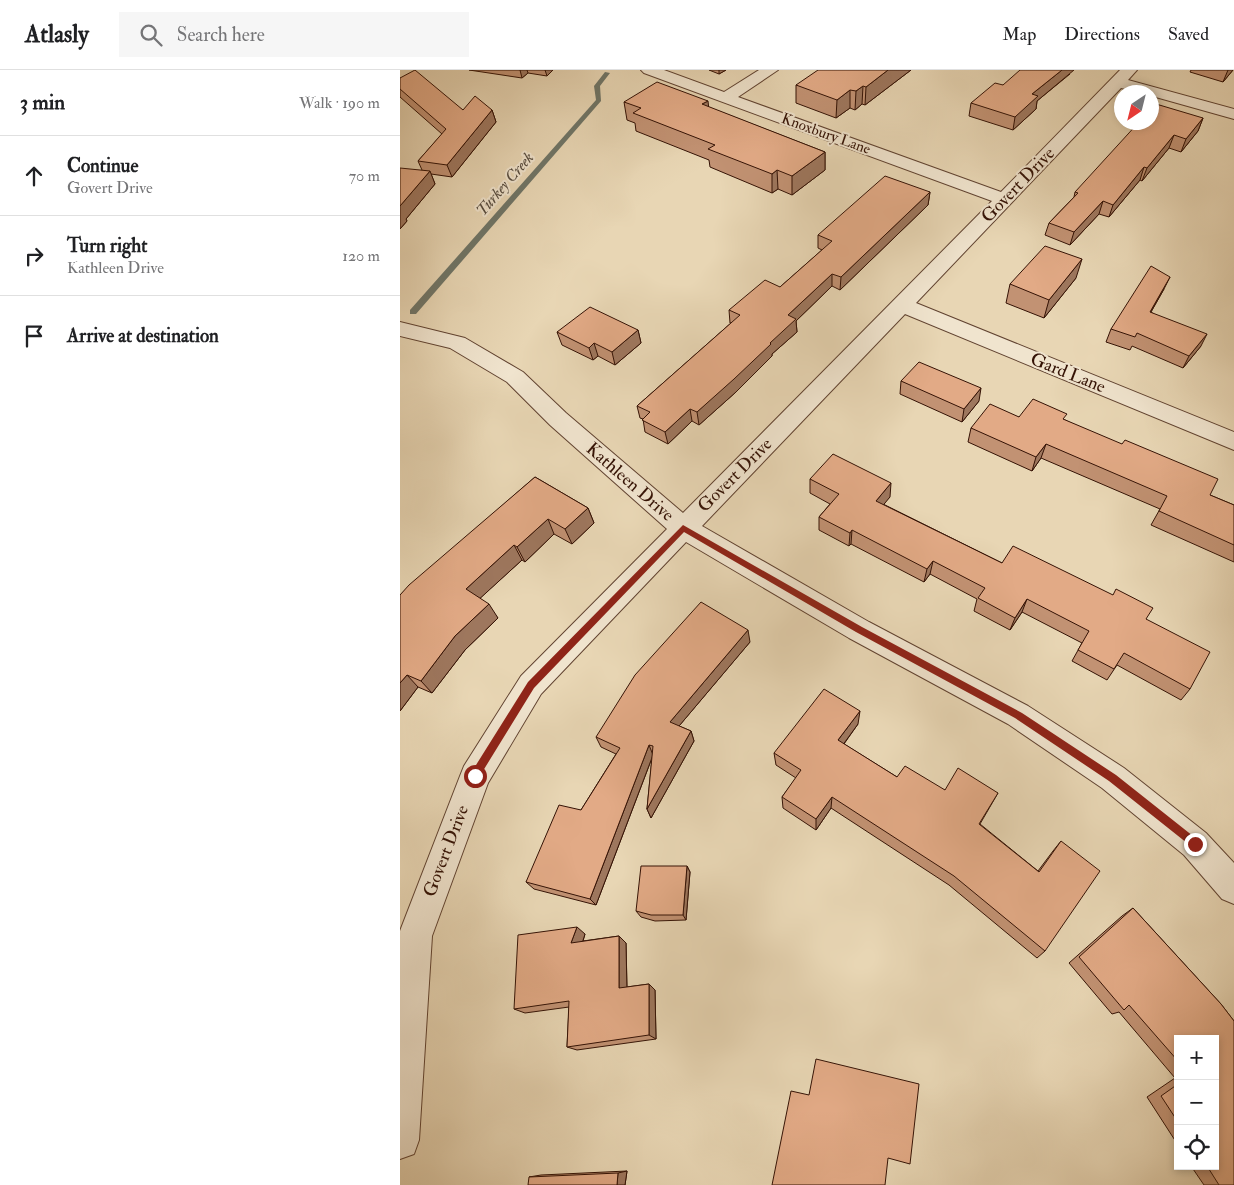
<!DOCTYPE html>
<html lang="en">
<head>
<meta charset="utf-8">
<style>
  body { margin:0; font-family:"IM FELL Double Pica",serif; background:#f6f6f6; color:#202124 }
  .controls { position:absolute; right:15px; bottom:15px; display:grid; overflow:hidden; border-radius:0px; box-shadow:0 2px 8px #0003 }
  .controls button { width:45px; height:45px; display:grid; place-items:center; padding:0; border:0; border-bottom:1px solid #e0e0e0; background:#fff; color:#202124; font:25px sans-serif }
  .compass { position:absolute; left:714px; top:15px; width:45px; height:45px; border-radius:50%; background:#fff; box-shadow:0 2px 8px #0003; rotate:215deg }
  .stop { position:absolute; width:15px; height:15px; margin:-11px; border:4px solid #8f2418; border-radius:50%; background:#fff }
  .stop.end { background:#8f2418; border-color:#fff; box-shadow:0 1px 5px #0008 }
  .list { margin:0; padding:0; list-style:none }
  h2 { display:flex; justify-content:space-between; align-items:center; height:65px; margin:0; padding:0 20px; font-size:21px }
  h2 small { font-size:16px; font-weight:400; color:#757577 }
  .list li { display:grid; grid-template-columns:32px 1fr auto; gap:15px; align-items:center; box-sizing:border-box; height:80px; padding:0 20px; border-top:1px solid #e0e0e0 }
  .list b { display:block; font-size:19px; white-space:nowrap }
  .list p { margin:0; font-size:16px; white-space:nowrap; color:#757577 }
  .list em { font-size:16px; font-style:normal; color:#757577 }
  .icon { flex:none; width:28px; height:28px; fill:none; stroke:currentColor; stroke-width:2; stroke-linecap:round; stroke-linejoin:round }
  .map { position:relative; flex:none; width:834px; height:1115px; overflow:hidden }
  header { display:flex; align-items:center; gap:30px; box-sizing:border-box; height:70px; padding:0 25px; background:#fff; border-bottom:1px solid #e0e0e0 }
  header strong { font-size:24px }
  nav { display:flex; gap:28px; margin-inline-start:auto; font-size:18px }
  .search { width:350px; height:45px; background:#f6f6f6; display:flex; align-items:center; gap:12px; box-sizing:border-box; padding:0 18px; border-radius:0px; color:#757577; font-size:19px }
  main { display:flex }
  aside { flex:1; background:#fff }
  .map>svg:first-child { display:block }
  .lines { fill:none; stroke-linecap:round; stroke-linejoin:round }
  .stream { fill:#707668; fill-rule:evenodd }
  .street-casing { stroke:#614331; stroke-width:2 }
  .street { fill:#f0e4ce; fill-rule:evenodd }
  .wall { fill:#c29273; stroke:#341205 }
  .shaded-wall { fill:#9e775e; stroke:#341205 }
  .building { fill:#e2aa86; stroke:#341205 }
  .route { fill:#8f2418 }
  .labels { text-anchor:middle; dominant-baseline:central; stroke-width:4; stroke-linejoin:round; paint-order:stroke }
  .far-street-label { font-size:15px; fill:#341205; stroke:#f0e4ce }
  .far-water-label { font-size:16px; font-style:italic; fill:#574c3f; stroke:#f0e4ce }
  .street-label { font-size:18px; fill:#341205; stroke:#f0e4ce }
</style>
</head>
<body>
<header>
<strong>Atlasly</strong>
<div class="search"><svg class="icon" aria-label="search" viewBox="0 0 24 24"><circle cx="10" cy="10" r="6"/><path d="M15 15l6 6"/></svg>Search here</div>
<nav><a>Map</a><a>Directions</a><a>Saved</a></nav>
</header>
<main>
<aside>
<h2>3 min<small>Walk · 190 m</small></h2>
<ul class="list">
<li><svg class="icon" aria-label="ahead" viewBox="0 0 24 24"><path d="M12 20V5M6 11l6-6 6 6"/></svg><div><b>Continue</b><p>Govert Drive</p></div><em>70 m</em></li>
<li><svg class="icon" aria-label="right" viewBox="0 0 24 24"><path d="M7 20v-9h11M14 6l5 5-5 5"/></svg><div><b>Turn right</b><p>Kathleen Drive</p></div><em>120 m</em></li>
<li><svg class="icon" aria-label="arrive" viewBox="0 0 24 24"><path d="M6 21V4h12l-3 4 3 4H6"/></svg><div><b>Arrive at destination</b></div></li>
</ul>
</aside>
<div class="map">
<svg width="834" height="1115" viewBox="0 0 834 1115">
  <rect width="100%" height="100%" fill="#e8d6b4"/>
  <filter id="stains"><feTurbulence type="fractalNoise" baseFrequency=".004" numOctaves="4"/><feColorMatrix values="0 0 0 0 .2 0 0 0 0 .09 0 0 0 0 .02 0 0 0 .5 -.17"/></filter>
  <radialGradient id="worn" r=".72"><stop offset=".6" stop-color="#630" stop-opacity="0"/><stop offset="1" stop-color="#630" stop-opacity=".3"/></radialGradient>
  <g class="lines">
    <path class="stream" d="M205,2L210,3L200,16L201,31L16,244H10V240L196,30L194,16Z"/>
    <defs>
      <path id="street" d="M241,0H264L324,22L359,0H378L338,27L601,122L720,0H737L728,10L834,39V49L752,26V22H738L721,18L516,233L834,362V380L505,244L302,456L469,552L628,636L724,698L806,763L834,793V834L822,829L784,785L702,718L608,654L449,568L286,472L141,624L88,713L32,866L19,1070L14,1084L0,1089V861L60,706L64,696L121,606L267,459L150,355L107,312L50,278L0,266V252L65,268L123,302L166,343L283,443L592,131L244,3Z"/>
    </defs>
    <use href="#street" class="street-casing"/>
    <use href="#street" class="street"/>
  </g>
  <g class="wall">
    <path d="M69,0H153L147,6L128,3L122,8Z"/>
    <path d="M309,0H326L319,4Z"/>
    <path d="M511,0L465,35L462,34L455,40L450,38L436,48L396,33V15Z"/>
    <path d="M791,0H833L823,12L790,2Z"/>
    <path d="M670,4L637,31L636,39L613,60L569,46L571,33L603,15Z"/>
    <path d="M0,8L63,40H92L96,52L52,107L31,104L35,114L6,149L7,151L0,159L22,100L18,91L42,64L0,27Z"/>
    <path d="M224,32L308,37L425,82V100L392,125L378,119L372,123L310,97L309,90L236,61L235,53L227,50Z"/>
    <path d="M803,48L798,61L781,82L769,78L742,111L740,110L709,147L699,144L670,175L645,165L649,153L674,127L675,122Z"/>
    <path d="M530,122L528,135L440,220L432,216L396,251L397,262L372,284V286L336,322L299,355L292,351L268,374L245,362L243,349L240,348L237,336L331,253H330L329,240L380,217L422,180L418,178V165Z"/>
    <path d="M676,208L644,248L606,233L610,214Z"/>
    <path d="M764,219L751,242L801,276L783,298L732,276L730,280L706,272L711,259Z"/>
    <path d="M238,260L241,273L215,295L198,286L193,290L162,275L157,262Z"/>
    <path d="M501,311L579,331L562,352L500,324Z"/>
    <path d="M619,347L665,350L810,425L834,435V492L751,455L760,439L641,388L632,401L568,372L571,358Z"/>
    <path d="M135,407L188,438L194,453L172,474L154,464L125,492L122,490L80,528L98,548L65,580L32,623L18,617L0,641V525Z"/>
    <path d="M410,409L490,427L483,434L602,493L746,549L790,619L781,630L717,595L707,610L672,591L682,573L622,542L610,560L574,541L577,529L530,504L524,512L451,474L449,476L419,460V447L430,434L410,423Z"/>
    <path d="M350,572L279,656L291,661L294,671L251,748L247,739L252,688L196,835L134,819L126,812L181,740L216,684L201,677L196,667Z"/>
    <path d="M458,654L444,674L497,707L545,720L598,723L580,754L638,801L653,781L661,771L645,881L637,888L549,815L431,738L416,760L383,738L382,727L396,708L376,695L374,683Z"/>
    <path d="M287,796L290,802L286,850L255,851L241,847L236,841Z"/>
    <path d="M733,838L821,934L834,951V1115H804L791,1096H815V969H778V1075L747,1027L775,1008L719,942L712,944L669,893L722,846Z"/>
    <path d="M185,864L183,871L219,866L226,873L227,917L249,914L255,920L256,969L177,980L167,977L169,937L125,943L114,939Z"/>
    <path d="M227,1101L225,1115L129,1107L141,1105Z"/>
  </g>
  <g class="shaded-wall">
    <path d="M120,0H127L128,3L122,8Z"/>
    <path d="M145,0H153L147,6Z"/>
    <path d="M319,0H326L319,4Z"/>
    <path d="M488,0H511L465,35L466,17Z"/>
    <path d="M662,0H674L637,31L636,39L613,60L615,47L632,24Z"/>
    <path d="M828,0H833L823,12Z"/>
    <path d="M463,16L462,34L455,40L456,21Z"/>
    <path d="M450,20V38L436,48L437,30Z"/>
    <path d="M308,31L310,49L302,34Z"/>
    <path d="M92,40L96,52L52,107L47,95Z"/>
    <path d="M803,48L798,61L781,82L786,69Z"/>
    <path d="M774,65L769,78L742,111L747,98Z"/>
    <path d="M425,82V100L392,125V106Z"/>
    <path d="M744,97L740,110L709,147L713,135Z"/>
    <path d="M377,100L378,119L372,123V104Z"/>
    <path d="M30,101L35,114L6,149L7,151L0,159V136Z"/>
    <path d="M530,122L528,135L440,220L441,207Z"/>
    <path d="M703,131L699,144L670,175L674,162Z"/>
    <path d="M682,189L676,208L644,248L649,230Z"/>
    <path d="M432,204V216L396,251L397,262L372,284V286L336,322L299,355L297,342L370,273L388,245Z"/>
    <path d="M770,207L764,219L744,254L750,242Z"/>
    <path d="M238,260L241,273L215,295L212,282Z"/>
    <path d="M807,264L801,276L783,298L789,286Z"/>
    <path d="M194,273L198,286L193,290L189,278Z"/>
    <path d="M581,318L579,331L562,352L564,339Z"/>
    <path d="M290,339L292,351L268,374L265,362Z"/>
    <path d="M646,374L641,388L632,401L636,387Z"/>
    <path d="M491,413L490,427L475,445L476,431Z"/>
    <path d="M188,438L194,453L172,474L165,459Z"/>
    <path d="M148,449L154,464L125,492L117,477Z"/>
    <path d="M452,460L451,474L449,476L450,463Z"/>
    <path d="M114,475L122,490L75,533L66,519Z"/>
    <path d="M533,491L530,504L524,512L527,499Z"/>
    <path d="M627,529L622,542L610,560L615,548Z"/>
    <path d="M89,534L98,548L65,580L32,623L21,611L55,566Z"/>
    <path d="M348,560L350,572L274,662L270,652Z"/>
    <path d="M7,605L18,617L0,641V613Z"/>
    <path d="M460,641L458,654L437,683L438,670Z"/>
    <path d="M291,661L294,671L251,748L247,739Z"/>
    <path d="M249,675L253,685L196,835L190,829Z"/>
    <path d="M432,727L431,738L416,760V749Z"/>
    <path d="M287,796L290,802L286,850L283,845Z"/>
    <path d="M177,857L185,864L180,880L171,873Z"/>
    <path d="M219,866L226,873L227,923L219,918Z"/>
    <path d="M249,914L255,920L256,969L249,965Z"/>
    <path d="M227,1101L225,1115H217L218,1103Z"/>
  </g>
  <g class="building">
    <path d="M15,0L63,40L75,26L92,40L47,95L18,91L46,59L0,19V8Z"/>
    <path d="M418,0H488L466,17L463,16L456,21L450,20L437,30L396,15Z"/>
    <path d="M620,0H662L632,24L638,26L615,47L571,33L595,13L603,15Z"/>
    <path d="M257,12L308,31L302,34L425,82L392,106L377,100L372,104L308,79L315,75L233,43L241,38L224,32Z"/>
    <path d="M756,34L803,48L786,69L774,65L747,98L744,97L713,135L703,131L674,162L649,153L678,123L675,122L739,52H752V39Z"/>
    <path d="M0,98L30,101L0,136Z"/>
    <path d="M485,106L530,122L441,207L432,204L388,245L396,249L370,273L371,274L334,309L297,342L290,339L265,362L242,350L250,342L237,336L340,245L329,240L365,210L380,217L432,171L418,165Z"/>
    <path d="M645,176L682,189L649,230L610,214Z"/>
    <path d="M751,196L770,207L750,242L807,264L789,286L737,263L735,267L711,259Z"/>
    <path d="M190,237L238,260L212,282L194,273L189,278L157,262Z"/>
    <path d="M519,292L581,318L564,339L501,311Z"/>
    <path d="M633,329L667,344L663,349L722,374L725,370L818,409L810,425L834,435V475L759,441L767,426L646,374L636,387L571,358L590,334L619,347Z"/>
    <path d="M433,384L491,413L476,431L602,493L613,476L713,525L716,519L753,538L746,549L810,582L790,619L724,583L714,599L678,580L689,561L627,529L615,548L578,528L585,518L533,491L527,499L452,460L450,463L419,447L439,424L410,409Z"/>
    <path d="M135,407L188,438L165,459L148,449L117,477L114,475L66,519L89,534L55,566L21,611L7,605L0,613V525L9,515Z"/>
    <path d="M301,532L348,560L270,652L291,661L247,739L253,676L249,675L190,829L126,812L159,735L181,740L220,678L196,667L235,605Z"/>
    <path d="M424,619L460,641L438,670L497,707L505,696L545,720L558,698L598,723L579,754L639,802L661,771L700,801L645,881L554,806L432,727L416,749L382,727L401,700L374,683Z"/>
    <path d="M241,796H287L283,845H251L236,841Z"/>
    <path d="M733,838L821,934L834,951V1115H819L807,1096H815V969H778V991L729,935L724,940L679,887Z"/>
    <path d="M177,857L171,873L219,866V918L249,914V965L167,977L169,931L114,939L118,865Z"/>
    <path d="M416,989L519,1014L510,1094L488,1088L485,1115H372L391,1021L409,1025Z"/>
    <path d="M778,1014V1052L761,1026Z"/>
    <path d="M218,1103L217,1115H128L129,1107Z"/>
  </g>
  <path class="route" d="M283,455L462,557L622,643L716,705L798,770V777H792L709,711L615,648L456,562L284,462L134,618L78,709H71V703L128,612Z"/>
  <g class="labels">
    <g class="far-street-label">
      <text transform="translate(426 64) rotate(20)">Knoxbury Lane</text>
    </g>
    <g class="far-water-label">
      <text transform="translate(105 114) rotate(-49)">Turkey Creek</text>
    </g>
    <g class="street-label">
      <text transform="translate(618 115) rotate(-46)">Govert Drive</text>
      <text transform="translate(668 303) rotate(22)">Gard Lane</text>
      <text transform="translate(335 405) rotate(-45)">Govert Drive</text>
      <text transform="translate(230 412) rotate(41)">Kathleen Drive</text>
      <text transform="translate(46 781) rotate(-69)">Govert Drive</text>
    </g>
  </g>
  <rect width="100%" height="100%" filter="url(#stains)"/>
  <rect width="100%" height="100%" fill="url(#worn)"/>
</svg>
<div class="controls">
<button>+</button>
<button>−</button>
<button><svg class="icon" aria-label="locate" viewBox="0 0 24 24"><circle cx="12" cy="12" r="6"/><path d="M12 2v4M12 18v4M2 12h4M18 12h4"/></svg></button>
</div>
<svg class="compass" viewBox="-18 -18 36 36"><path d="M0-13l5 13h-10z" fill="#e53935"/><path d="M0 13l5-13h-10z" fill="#757577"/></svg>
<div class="stop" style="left:75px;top:706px"></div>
<div class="stop end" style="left:795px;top:774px"></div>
</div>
</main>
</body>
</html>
